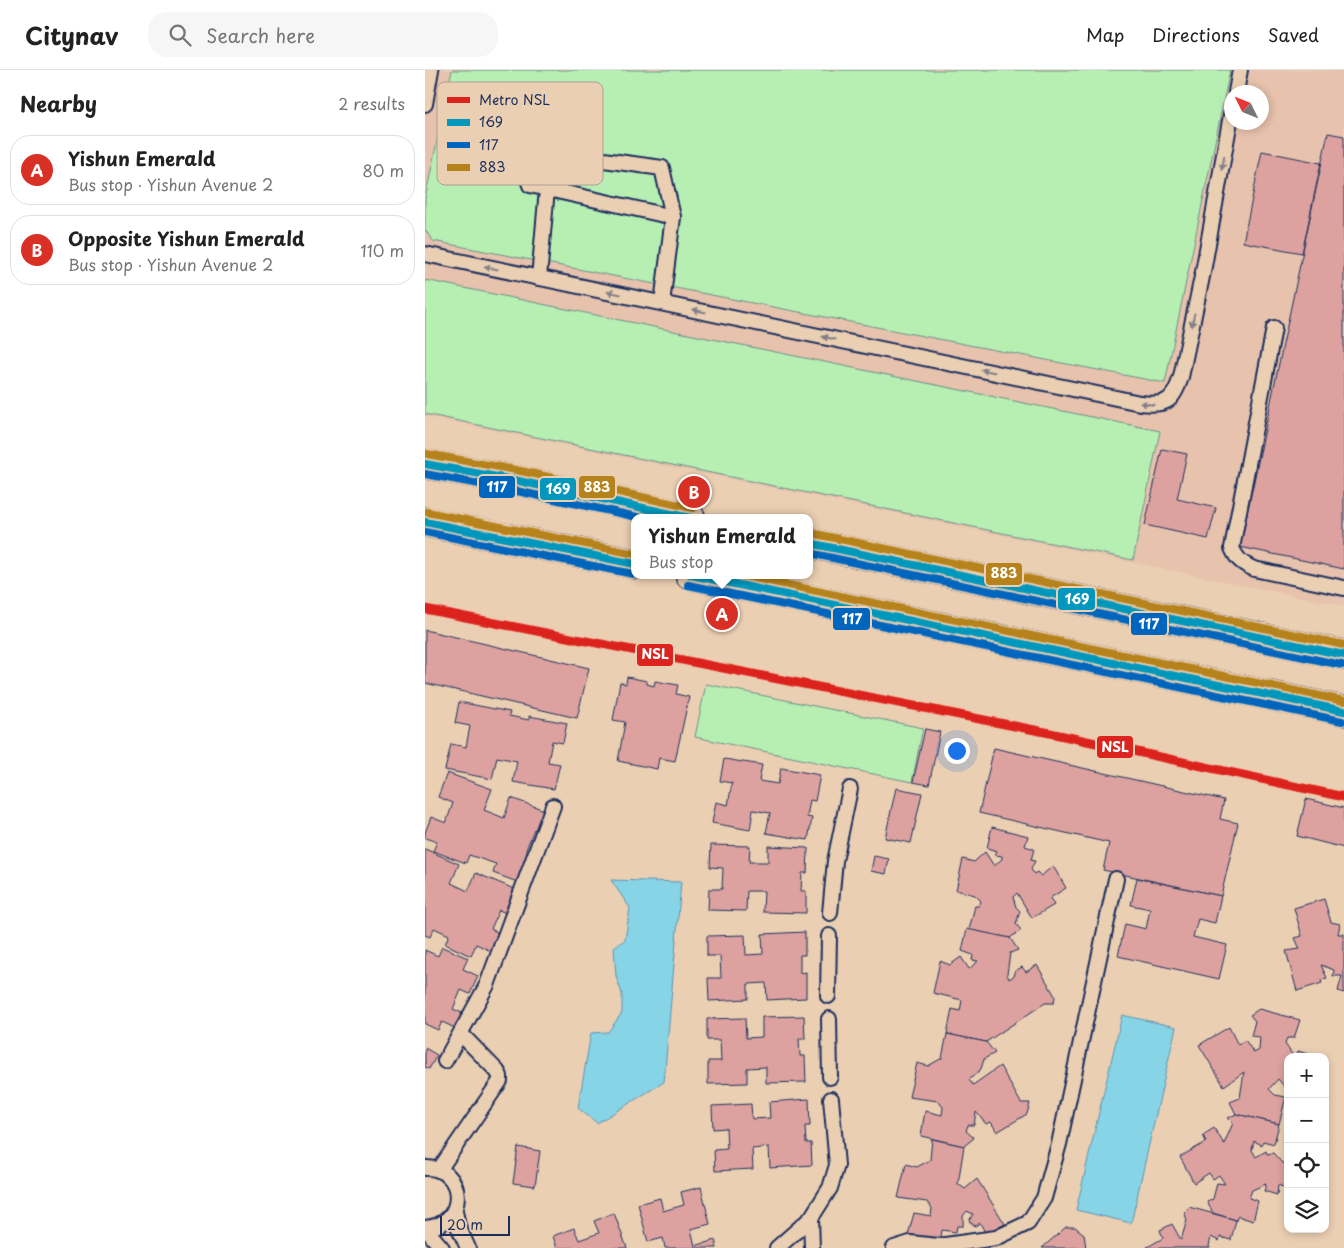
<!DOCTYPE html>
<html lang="en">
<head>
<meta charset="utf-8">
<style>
  body { margin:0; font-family:"Playpen Sans",sans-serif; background:#f6f6f6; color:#222 }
  .controls { position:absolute; right:15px; bottom:15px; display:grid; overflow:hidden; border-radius:10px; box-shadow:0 2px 8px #0003 }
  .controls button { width:45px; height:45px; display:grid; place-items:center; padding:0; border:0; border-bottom:1px solid #e0e0e0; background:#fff; color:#222; font:25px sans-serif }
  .compass { position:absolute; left:799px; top:15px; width:45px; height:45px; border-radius:50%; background:#fff; box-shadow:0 2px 8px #0003; rotate:313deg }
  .scale { position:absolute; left:15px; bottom:12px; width:70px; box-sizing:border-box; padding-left:5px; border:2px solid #1b2f5e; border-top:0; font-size:14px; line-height:18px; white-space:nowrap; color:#1b2f5e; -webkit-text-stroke:4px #ebcfb2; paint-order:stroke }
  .you { position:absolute; left:531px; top:680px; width:18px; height:18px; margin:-12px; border:4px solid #fff; border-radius:50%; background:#1a73e8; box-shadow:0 0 0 8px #1a73e833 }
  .badge { display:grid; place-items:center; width:32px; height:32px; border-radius:50%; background:#d93025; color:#fff; font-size:16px; font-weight:700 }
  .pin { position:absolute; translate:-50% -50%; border:2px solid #fff; box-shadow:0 1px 5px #0006 }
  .popup { position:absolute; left:206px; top:444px; width:182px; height:65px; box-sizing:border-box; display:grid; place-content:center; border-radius:10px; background:#fff; filter:drop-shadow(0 1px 4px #0005); font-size:16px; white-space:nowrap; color:#767676 }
  .popup b { font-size:19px; color:#222 }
  .popup::after { content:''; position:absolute; left:50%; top:100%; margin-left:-10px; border:10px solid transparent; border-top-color:#fff }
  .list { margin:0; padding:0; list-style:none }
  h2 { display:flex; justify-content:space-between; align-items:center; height:65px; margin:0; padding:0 20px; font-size:21px }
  h2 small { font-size:16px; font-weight:400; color:#767676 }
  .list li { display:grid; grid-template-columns:32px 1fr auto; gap:15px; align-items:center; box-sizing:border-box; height:70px; margin:0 10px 10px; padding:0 10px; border:1px solid #e0e0e0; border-radius:20px }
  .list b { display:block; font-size:19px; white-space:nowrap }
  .list p { margin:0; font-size:16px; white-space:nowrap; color:#767676 }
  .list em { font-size:16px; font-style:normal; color:#767676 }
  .icon { flex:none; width:28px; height:28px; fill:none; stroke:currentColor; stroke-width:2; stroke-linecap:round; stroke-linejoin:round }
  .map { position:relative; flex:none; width:919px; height:1178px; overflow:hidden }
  header { display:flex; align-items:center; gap:30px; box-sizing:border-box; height:70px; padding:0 25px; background:#fff; border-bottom:1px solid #e0e0e0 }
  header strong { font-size:24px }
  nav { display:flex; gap:28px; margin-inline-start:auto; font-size:18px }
  .search { width:350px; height:45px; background:#f6f6f6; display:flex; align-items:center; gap:12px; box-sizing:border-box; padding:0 18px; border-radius:20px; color:#767676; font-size:19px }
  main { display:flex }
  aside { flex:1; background:#fff }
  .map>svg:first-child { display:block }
  .built { fill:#e7c2ac; fill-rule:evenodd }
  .green { fill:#b7efb3; stroke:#698f88 }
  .water { fill:#87d4e7; stroke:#5c92b0 }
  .building { fill:#dda29f; stroke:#1b2f5e }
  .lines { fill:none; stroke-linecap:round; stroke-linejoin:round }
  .service-casing { stroke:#1b2f5e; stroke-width:18 }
  .primary-casing { stroke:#1b2f5e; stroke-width:31 }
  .service { stroke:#ebcfb2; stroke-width:14 }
  .primary { stroke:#ebcfb2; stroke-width:28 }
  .bus-1-casing { stroke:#ebcfb2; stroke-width:11 }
  .bus-2-casing { stroke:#ebcfb2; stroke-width:11 }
  .bus-3-casing { stroke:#ebcfb2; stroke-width:11 }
  .bus-1 { stroke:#0497bd; stroke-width:8 }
  .bus-2 { stroke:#0065bd; stroke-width:8 }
  .bus-3 { stroke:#b5821c; stroke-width:8 }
  .metro-1-casing { stroke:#ebcfb2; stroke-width:12 }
  .metro-1 { stroke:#dc241f; stroke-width:9 }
  .oneway { fill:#837f88 }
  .key { fill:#ebcfb2; stroke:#ad9f99; stroke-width:1 }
  .key-label { font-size:14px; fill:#1b2f5e }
  .line-badge { stroke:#ebcfb2; stroke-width:2 }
  .badge-label { font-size:14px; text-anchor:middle; font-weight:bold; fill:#fff }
</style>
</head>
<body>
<header>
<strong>Citynav</strong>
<div class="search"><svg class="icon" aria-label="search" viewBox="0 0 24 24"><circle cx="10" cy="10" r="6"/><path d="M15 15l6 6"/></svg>Search here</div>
<nav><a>Map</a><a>Directions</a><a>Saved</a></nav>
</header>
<main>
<aside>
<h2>Nearby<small>2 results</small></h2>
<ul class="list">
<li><span class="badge">A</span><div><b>Yishun Emerald</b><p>Bus stop · Yishun Avenue 2</p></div><em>80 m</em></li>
<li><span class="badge">B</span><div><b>Opposite Yishun Emerald</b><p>Bus stop · Yishun Avenue 2</p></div><em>110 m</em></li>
</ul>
</aside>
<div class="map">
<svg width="919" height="1178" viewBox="0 0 919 1178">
  <rect width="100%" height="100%" fill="#ebcfb2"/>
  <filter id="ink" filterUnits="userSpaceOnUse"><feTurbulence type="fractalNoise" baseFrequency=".02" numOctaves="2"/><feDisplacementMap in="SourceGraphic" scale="10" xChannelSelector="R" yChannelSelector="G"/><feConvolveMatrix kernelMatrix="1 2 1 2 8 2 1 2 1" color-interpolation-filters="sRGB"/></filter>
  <g filter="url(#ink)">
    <path class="built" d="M0,0H919V536L0,346ZM806,22H836V52H806Z"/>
    <g class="green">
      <path d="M27,0H805L740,313L8,171L0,160V129Z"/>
      <path d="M0,210L735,361L708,490L0,344Z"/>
      <path d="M281,614L498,658L487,712L270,667Z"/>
    </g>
    <g class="water">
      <path d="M186,810L256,812L239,1012L172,1053L153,1038L166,963L183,962L197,943V924L191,906L189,877L200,870L205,838Z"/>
      <path d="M697,945L751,957L706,1153L651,1140Z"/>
    </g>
    <g class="building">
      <path d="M903,63L919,66V499L815,477Z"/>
      <path d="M837,81L896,93L877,183L818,172Z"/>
      <path d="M737,379L762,384L752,429L791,438L783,469L720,455Z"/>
      <path d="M0,560L164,598L152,648L0,613Z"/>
      <path d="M202,607L222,611V614L229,616L230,611L253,615L251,624L264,627L250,691L234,688L232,699L193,691L200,652L188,650L195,612L201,614Z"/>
      <path d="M34,632L85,642L84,646L104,650V646L142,653L138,673L127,671L123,692L135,694L129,719L88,712L92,691L72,687L67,709L20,700L26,674L41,677L45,656L30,653Z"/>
      <path d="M500,659L515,662L504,715L488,712Z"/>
      <path d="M569,678L799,730L795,749L813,753L796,826L678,800L684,773L554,743Z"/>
      <path d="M299,689L337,695L334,711L353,714L356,698L395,705L390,731L385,730L382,747L387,748L383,770L341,763L345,743L328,740L325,760L287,753L291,732L303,735L307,713L295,711Z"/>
      <path d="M22,703L67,719L59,740L79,748L86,728L125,742L118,763L109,759L101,780L110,783L95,813L68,803L71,794L44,785L41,793L8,781L12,772L0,768V763L6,747L21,753L28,733L13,727Z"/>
      <path d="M471,718L497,723L486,773L460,768Z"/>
      <path d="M881,729L919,738V778L872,766Z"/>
      <path d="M567,757L603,766L600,776L609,779L606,790L610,791L606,799L609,804L612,802L616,806L628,796L641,818L625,828L629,835L607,848L592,823L588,827L591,837L595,841L591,854L596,860L585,868L544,860L550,836H554L556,831L550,825L531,820L538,789L549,792L560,782L569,796L577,789V786L570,785L572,781L562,778Z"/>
      <path d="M286,775L325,776L324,792H343V776L383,778L382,803H377L376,821H381V843L338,842L339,821H322L321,841L283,840L284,819H297L298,798L285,797Z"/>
      <path d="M0,779L34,794L26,813L43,821L51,803L94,821L83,844L74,840L66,859L74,863L66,881L51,874L46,886L20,874L24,865L9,858L5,867L0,865Z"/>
      <path d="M449,786L464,789L461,804L446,801Z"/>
      <path d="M712,808L796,826L790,853L773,849L768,867L802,875L794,909L693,886L700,854L721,859L725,839L706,835Z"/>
      <path d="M899,829L906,852L915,854L913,864H919V923L913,921L917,906H908L909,900L896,895L902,908L896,910L897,913L872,921L861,881L875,879L870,868L877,866L869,838Z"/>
      <path d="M542,859L585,868L593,880L585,883L582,904L584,909L590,905L589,902L597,897L601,902L612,895L630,926L629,933H620L561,972L522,964L527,939L535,941L537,930L508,923L515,891L525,895L536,887L544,899L553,891L547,890L548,885L537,881Z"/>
      <path d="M380,862V885H375V903L381,902V928L342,930L341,913L323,914V929L284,931L283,908H296L295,886H282V866L320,865L321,885L338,884L337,864Z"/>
      <path d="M17,877L43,888L38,899L53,906L45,924L36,920L28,939L37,943L30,958L17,952L13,960L0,954V880L13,886Z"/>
      <path d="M834,939L875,950L869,968H862L860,974L869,987H863V1021L853,1009L844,1019L850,1025L861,1027L854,1054L811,1044L805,1032L815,1028L819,1002L799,1016L774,975L804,957L813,975L820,970L829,983L834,980L835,967L826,966L830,951L825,945Z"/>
      <path d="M379,946L380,969H374L375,986H380L381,1012L341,1013V997L322,998V1013L283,1014V991H296L295,970H282V949L320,948L321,968L337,967V947Z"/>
      <path d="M522,964L561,972L570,983L559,989L556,999L544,1010L548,1015L575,996L596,1033H605L602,1044L572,1062L566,1052L561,1054L551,1042L549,1055H543L541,1061L549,1068L539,1076L496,1066L500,1041L517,1045L518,1037L513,1031L484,1027L492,993L503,996L517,988Z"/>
      <path d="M0,978L12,985L4,999L0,997Z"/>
      <path d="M873,981L886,985L885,987H870Z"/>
      <path d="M384,1029L385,1056H380L381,1073H386L387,1095L345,1098L344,1077L327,1079L328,1099L290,1101L289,1080L302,1079L301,1058L288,1059L287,1036L326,1034L327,1049L345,1048L344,1032Z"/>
      <path d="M811,1044L854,1054L849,1074L838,1071L837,1075L829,1071L827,1080L831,1087L841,1081L842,1084L848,1083L857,1093L863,1094V1119L853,1115L852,1125L839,1121L841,1114L827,1120L824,1128L833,1131L828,1151L813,1146L811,1150L788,1143L782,1132L788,1129L792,1113L800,1114L794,1105L788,1109L784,1103L769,1113L755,1087L781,1072L778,1065L789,1058L799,1074L808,1053L803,1048Z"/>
      <path d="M507,1069L539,1076L533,1114L540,1119L552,1109L580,1154L561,1164L555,1153L550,1156L544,1151L548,1144L542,1141L538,1146V1156H532L531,1162L517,1160L515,1174L483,1165L489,1143L506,1146L507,1138L502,1132L473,1128L481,1094L492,1097L505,1090Z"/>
      <path d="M93,1077L115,1081L110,1116L88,1113Z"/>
      <path d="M276,1117L285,1154L266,1159L270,1176L290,1170L292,1178H240L238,1168L223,1172L213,1134L235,1128L238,1141L259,1135L256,1122Z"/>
      <path d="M764,1137L811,1150L806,1170L795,1167L794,1171L786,1167L784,1176L785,1178H721L738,1168L735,1160L747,1154L756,1170L762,1150L759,1142Z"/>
      <path d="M189,1143L202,1178H132L128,1166L149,1158L154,1170L174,1163L169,1151Z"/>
      <path d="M641,1157H650L659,1164L661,1178H617Z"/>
    </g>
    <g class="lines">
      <defs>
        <g id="service">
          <path d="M811,22L815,0"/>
          <path d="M0,34L6,0"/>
          <path d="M90,72L105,115L248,147"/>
          <path d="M142,85L237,98L248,147L237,233"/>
          <path d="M0,184L715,333C741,336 748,332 756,307L778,202L806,45"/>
          <path d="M114,208L122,119"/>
          <path d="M849,258L807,478C812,490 818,494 829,499L919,518"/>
          <path d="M405,843L410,791L425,719"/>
          <path d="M403,926L404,866"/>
          <path d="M404,949L405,1007"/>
          <path d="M20,991L62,915L128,736"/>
          <path d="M0,1098C41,1096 44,1155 0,1158"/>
          <path d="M14,1100L75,1011V1006L72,1001L36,964"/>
          <path d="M30,1141L33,1156L43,1178"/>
          <path d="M386,1148L387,1178"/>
          <path d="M0,1158L17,1178"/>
          <path d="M352,1178L386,1148L405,1118L412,1095L406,1029"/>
          <path d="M469,1178L485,1173L513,1176L571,1168L603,1153L619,1128L634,1074L691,809"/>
        </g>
        <g id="primary">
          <path d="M0,394L89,410L266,448"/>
          <path d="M0,452L210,494"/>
          <path d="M384,473L919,585"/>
          <path d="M265,505L919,641"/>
        </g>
      </defs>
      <use href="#service" class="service-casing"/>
      <use href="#primary" class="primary-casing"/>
      <use href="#service" class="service"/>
      <use href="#primary" class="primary"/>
      <defs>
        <g id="bus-1">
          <path d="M0,394L89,410L265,448"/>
          <path d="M0,452L210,494"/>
          <path d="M384,473L919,585"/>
          <path d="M266,505L919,641"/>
        </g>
        <g id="bus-2">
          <path d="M0,404L87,420L217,448"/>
          <path d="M0,462L208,504"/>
          <path d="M384,483L917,595"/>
          <path d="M263,515L917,651"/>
        </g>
        <g id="bus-3">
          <path d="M2,384L91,400L268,438"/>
          <path d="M2,442L210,484"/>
          <path d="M386,463L919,575"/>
          <path d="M315,505L919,631"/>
        </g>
      </defs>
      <use href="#bus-1" class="bus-1-casing"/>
      <use href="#bus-2" class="bus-2-casing"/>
      <use href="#bus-3" class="bus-3-casing"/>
      <use href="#bus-1" class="bus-1"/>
      <use href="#bus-2" class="bus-2"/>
      <use href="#bus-3" class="bus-3"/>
      <defs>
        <path id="metro-1" d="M0,539L625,663L919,727"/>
      </defs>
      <use href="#metro-1" class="metro-1-casing"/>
      <use href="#metro-1" class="metro-1"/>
    </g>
    <defs><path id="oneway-solid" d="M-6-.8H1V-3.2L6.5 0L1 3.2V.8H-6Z" transform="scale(1.25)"/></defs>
    <g class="oneway">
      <use href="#oneway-solid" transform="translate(798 93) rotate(100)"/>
      <use href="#oneway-solid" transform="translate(66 198) rotate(-168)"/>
      <use href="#oneway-solid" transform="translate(189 223) rotate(-168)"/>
      <use href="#oneway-solid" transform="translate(274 241) rotate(-168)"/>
      <use href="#oneway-solid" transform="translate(768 250) rotate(102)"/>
      <use href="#oneway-solid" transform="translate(404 268) rotate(-168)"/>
      <use href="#oneway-solid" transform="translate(563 301) rotate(-168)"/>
      <use href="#oneway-solid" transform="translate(722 334) rotate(-173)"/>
    </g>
  </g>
  <rect x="12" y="12" width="166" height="103" rx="8" class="key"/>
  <rect x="22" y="27" width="23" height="6" fill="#dc241f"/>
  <rect x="22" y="49" width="23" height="7" fill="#0497bd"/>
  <rect x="22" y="72" width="23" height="6" fill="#0065bd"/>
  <rect x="22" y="94" width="23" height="7" fill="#b5821c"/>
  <g class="key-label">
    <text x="54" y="35">Metro NSL</text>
    <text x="54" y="57">169</text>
    <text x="54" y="80">117</text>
    <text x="54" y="102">883</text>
  </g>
  <g class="line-badge">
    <rect x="53" y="405" width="38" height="24" rx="5" fill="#0065bd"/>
    <rect x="153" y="405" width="38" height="24" rx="5" fill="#b5821c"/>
    <rect x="114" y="407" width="38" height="24" rx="5" fill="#0497bd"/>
    <rect x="560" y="492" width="38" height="24" rx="5" fill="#b5821c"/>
    <rect x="632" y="517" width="39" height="24" rx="5" fill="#0497bd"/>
    <rect x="407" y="537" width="39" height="24" rx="5" fill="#0065bd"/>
    <rect x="705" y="542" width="38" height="24" rx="5" fill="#0065bd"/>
    <rect x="211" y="573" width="38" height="24" rx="5" fill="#dc241f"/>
    <rect x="671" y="665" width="38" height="24" rx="5" fill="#dc241f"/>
  </g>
  <g class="badge-label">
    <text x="72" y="422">117</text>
    <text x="172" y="422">883</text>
    <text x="133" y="424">169</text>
    <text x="579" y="508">883</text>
    <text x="652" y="534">169</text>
    <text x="427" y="554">117</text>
    <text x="724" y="559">117</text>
    <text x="230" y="589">NSL</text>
    <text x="690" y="682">NSL</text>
  </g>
</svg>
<div class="controls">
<button>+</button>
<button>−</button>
<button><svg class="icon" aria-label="locate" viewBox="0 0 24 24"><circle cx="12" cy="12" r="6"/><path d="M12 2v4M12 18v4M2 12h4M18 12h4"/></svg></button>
<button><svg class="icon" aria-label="layers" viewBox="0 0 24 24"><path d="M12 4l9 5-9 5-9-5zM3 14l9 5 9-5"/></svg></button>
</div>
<svg class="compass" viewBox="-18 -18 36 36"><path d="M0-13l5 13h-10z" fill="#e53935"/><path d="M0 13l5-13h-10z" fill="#767676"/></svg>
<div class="scale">20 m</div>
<div class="you"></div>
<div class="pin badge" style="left:297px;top:544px">A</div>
<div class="popup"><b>Yishun Emerald</b>Bus stop</div>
<div class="pin badge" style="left:269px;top:422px">B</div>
</div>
</main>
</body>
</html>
